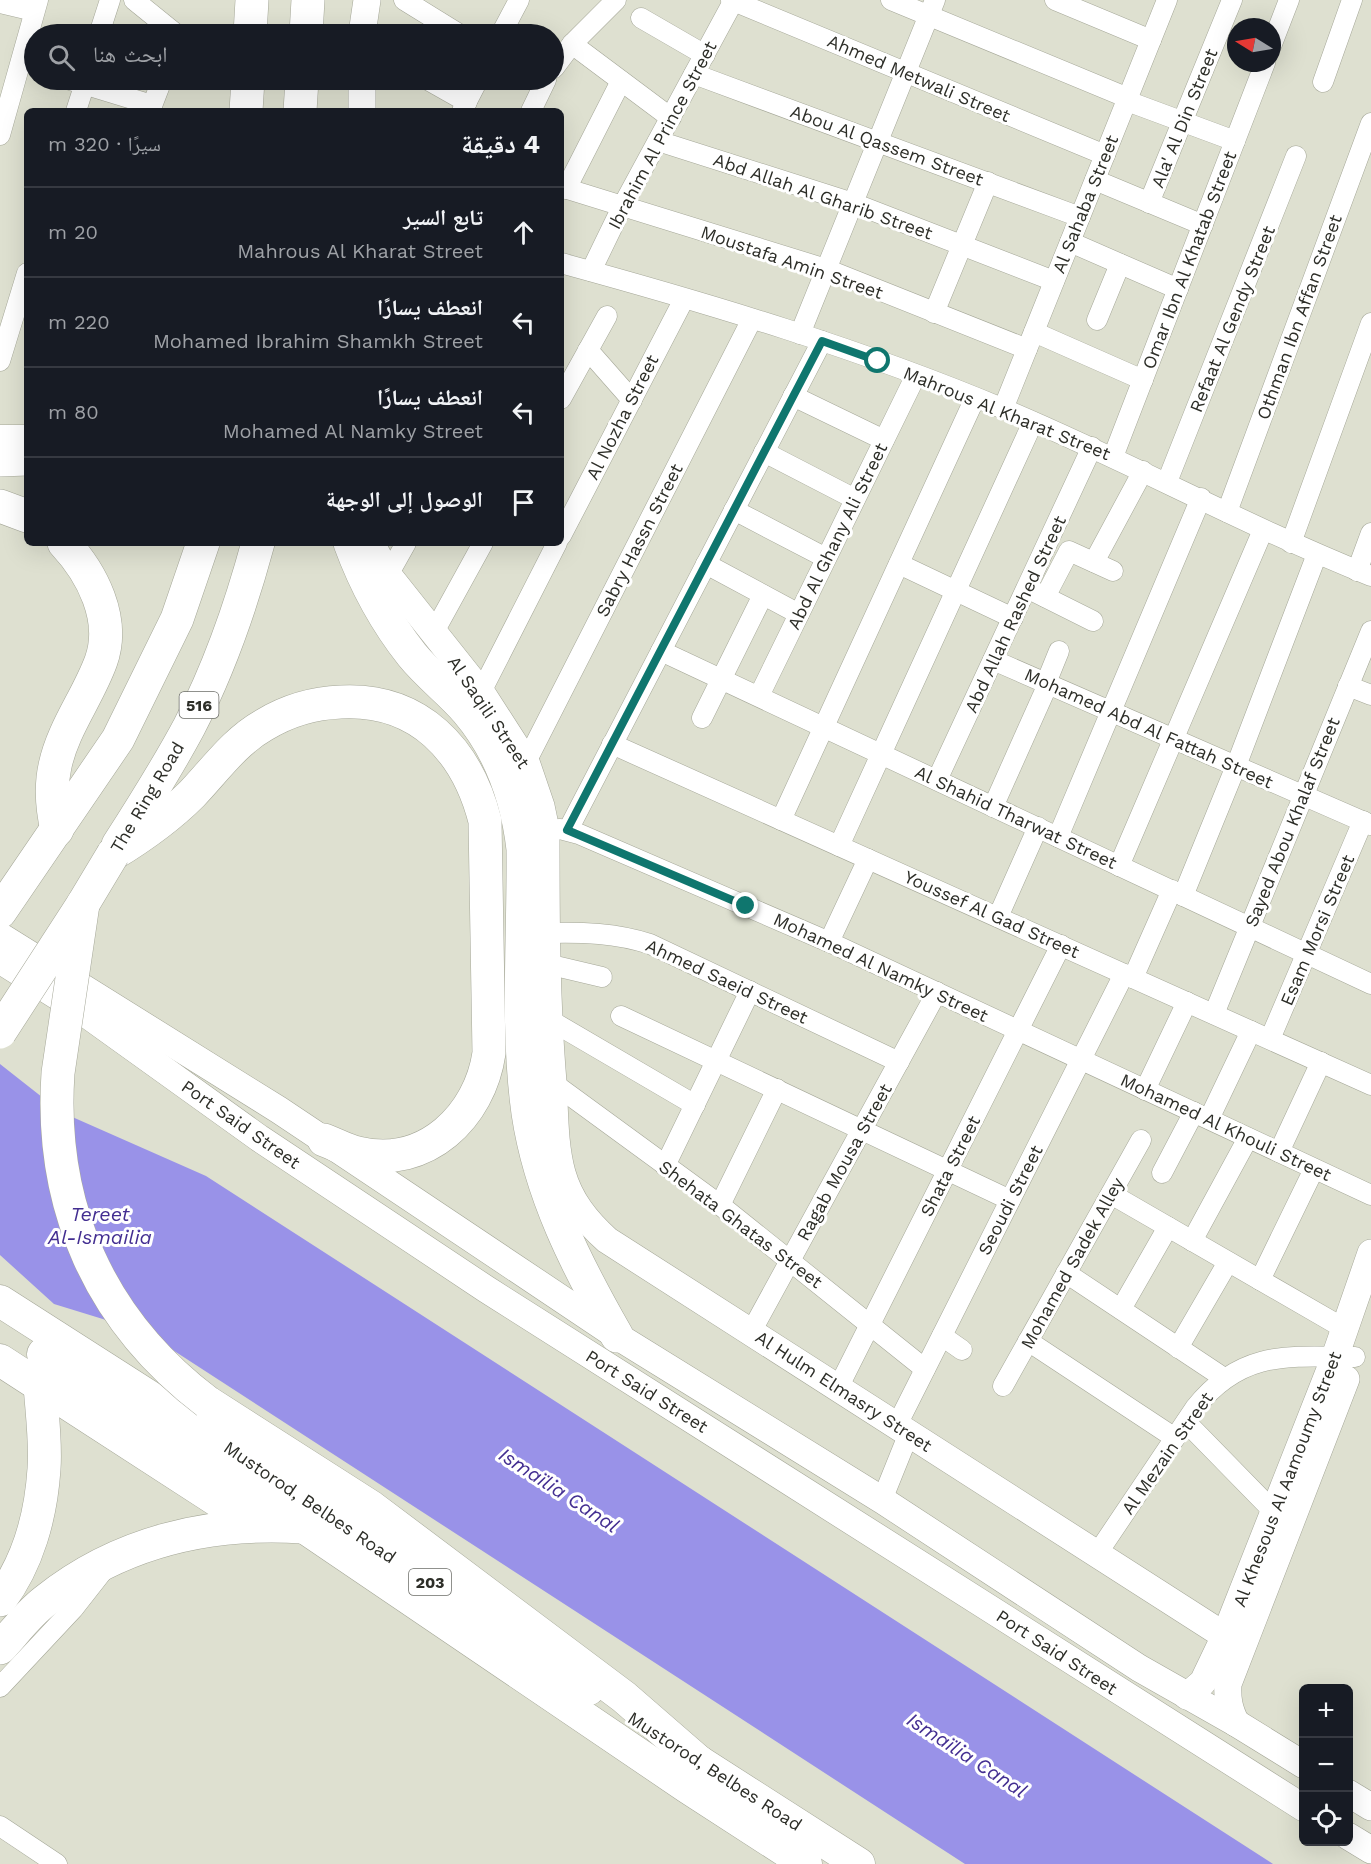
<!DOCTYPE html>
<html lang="ar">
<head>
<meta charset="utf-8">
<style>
  body { margin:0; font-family:"Work Sans","Noto Naskh Arabic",sans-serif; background:#242831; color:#f1f3f6; direction:rtl }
  .controls { position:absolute; right:18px; bottom:18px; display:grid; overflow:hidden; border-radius:9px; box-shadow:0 6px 24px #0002 }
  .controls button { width:54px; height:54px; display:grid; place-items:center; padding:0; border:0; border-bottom:2px solid #363941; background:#171b24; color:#f1f3f6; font:30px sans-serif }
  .compass { position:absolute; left:1227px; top:18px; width:54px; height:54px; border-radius:50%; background:#171b24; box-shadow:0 6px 24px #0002; rotate:281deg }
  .stop { position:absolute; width:18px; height:18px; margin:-14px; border:4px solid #0f766e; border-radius:50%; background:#fff }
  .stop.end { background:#0f766e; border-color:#fff; box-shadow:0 2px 6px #0008 }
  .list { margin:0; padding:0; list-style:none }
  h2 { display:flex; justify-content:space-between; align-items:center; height:78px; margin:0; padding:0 24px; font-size:26px }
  h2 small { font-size:20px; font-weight:400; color:#9ea1a6 }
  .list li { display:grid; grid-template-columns:39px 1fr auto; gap:18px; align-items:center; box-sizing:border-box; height:90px; padding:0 24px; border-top:2px solid #363941 }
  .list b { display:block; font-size:22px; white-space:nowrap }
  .list p { margin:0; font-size:20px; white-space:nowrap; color:#9ea1a6 }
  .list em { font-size:20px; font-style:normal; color:#9ea1a6 }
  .icon { flex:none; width:33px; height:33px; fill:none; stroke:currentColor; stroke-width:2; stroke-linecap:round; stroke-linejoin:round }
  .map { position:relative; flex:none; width:1371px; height:1864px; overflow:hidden; direction:ltr }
  .search { position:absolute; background:#171b24; box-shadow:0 6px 24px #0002; left:24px; top:24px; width:540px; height:66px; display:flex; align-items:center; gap:15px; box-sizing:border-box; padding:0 21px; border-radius:33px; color:#9ea1a6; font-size:22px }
  .panel { position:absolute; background:#171b24; box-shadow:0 6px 24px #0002; left:24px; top:108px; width:540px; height:438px; border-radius:9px; direction:rtl }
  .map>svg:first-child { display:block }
  .water { fill:#9992e8 }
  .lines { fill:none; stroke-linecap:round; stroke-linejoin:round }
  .street-casing { stroke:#a5a798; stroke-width:21 }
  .secondary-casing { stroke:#a5a798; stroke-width:28 }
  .primary-casing { stroke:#a5a798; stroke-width:33 }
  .highway-casing { stroke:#a5a798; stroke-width:34 }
  .street { stroke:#fff; stroke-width:20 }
  .secondary { stroke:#fff; stroke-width:27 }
  .primary { stroke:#fff; stroke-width:32 }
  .highway { stroke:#fff; stroke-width:33 }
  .highway-bridge-casing { stroke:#a5a798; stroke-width:34; stroke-linecap:butt }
  .highway-bridge { stroke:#fff; stroke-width:33 }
  .route { stroke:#0f766e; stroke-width:8 }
  .labels { text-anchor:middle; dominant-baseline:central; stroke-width:6; stroke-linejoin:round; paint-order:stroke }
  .shield { fill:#fff; stroke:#6c6d68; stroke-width:1.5 }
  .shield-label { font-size:16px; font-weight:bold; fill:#2d2e28 }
  .street-label { font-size:18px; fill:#2d2e28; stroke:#fff }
  .water-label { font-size:20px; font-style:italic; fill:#432e91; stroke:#fff }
</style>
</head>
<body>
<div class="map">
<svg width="1371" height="1864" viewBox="0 0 1371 1864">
  <rect width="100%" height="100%" fill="#dee0d0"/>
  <path class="water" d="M0,1064L61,1112L206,1176L1273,1864H965L145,1332L54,1304L0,1255Z"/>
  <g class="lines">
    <defs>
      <g id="street">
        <path d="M134,0L176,34"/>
        <path d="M404,0L459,34"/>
        <path d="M731,0L1105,155"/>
        <path d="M891,0L1128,98"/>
        <path d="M1055,0L1151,40"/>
        <path d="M0,3L34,11"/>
        <path d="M641,18L705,55"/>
        <path d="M99,34L110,0"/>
        <path d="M501,34L519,0"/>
        <path d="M572,44L671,118"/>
        <path d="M1272,44L1289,0"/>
        <path d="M554,68L572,44L616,0"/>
        <path d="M694,74L1080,217"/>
        <path d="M70,80L152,105"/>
        <path d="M428,80L467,102"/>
        <path d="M1323,82L1352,0"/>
        <path d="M1127,101L1235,141"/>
        <path d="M76,111L86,80"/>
        <path d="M150,111L162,80"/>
        <path d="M462,111L478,80"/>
        <path d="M531,111L546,80"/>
        <path d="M0,135L38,0"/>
        <path d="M658,141L853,203L1054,281"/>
        <path d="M1095,180L1203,225"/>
        <path d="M561,187L826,269L1027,349"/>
        <path d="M566,189L621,81"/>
        <path d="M1149,203L1232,0"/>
        <path d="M1070,242L1178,289"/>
        <path d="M561,263C711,304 861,349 1004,409C1128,461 1246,526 1371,576"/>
        <path d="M591,271L622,207L734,0"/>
        <path d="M934,313L988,182"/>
        <path d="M1097,320L1120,264"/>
        <path d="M1034,332L1143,380"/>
        <path d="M800,334L935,0"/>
        <path d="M588,350L632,400"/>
        <path d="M0,361L27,273"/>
        <path d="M793,396L884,440"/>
        <path d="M561,399L607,316"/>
        <path d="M1003,409L1167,0"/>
        <path d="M0,435H27"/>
        <path d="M764,452L855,499"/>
        <path d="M1113,457L1265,63"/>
        <path d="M1167,482L1296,156"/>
        <path d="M734,510L826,558"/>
        <path d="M1227,512L1371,123"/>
        <path d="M561,536L684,299"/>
        <path d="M1291,543L1371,323"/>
        <path d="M1094,562L1143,471"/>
        <path d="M706,564L799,614"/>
        <path d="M899,564L1013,618"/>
        <path d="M1357,571L1371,533"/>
        <path d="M388,575L406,543"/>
        <path d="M1035,592L1093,621"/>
        <path d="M1045,597L1069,551L1113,571"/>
        <path d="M434,632L483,543"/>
        <path d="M661,651L1371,984"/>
        <path d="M993,660L1371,825"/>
        <path d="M1046,683L1059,651"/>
        <path d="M1348,686L1371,695"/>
        <path d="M481,692L557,543"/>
        <path d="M759,696L916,375"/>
        <path d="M702,718L763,595"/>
        <path d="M612,744L1371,1085"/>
        <path d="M526,762L752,319"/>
        <path d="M937,780L1092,447"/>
        <path d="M993,807L1048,684"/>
        <path d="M781,820L975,398"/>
        <path d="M546,830L560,829L579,834L829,942L1371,1195"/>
        <path d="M568,830L822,341"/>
        <path d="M1058,837L1201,498"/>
        <path d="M839,846L1033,422"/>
        <path d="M1119,866L1263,530"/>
        <path d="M1183,896L1236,766L1317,554"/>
        <path d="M998,917L1038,827"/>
        <path d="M546,933C583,932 616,933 650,944L899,1062"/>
        <path d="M829,942L868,859"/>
        <path d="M547,964L602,977"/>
        <path d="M1133,978L1172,890"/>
        <path d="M1214,1014L1371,631"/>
        <path d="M621,1016L1010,1200"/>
        <path d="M548,1019L695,1105"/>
        <path d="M1270,1039L1363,821"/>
        <path d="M553,1083L720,1205L925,1369"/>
        <path d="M1145,1090L1187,1002"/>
        <path d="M1209,1119L1251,1031"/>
        <path d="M1279,1152L1321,1062"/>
        <path d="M665,1166L750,991"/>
        <path d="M1162,1173L1194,1112"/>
        <path d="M1111,1194L1345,1329"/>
        <path d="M720,1205L777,1089"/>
        <path d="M1192,1241L1248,1138"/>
        <path d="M1066,1273L1224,1378"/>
        <path d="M1260,1280L1314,1169"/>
        <path d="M1121,1309L1168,1227"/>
        <path d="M751,1332L937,992"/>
        <path d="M942,1336L962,1350"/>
        <path d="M1028,1341L1175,1438"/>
        <path d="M1178,1348L1228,1262"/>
        <path d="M1003,1386L1141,1140"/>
        <path d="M838,1388L1061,945"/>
        <path d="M1186,1422L1274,1512"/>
        <path d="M897,1425L1124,974"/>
        <path d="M882,1500L909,1433"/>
        <path d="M1097,1554L1195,1408C1241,1350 1288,1356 1355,1357"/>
        <path d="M0,1687L73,1609L102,1572"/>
        <path d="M0,1826L57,1864"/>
      </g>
      <g id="secondary">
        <path d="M362,34L367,0"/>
        <path d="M362,80V111"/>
        <path d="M371,543L388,575L481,692L526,762L541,806L546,830C546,914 546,998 553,1082C555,1112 554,1144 562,1173C570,1201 586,1221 607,1240L1225,1636"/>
        <path d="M0,936L279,1110L617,1336L882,1500L1139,1668L1236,1723L1304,1765"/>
        <path d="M0,960L89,1016L259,1138L486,1289L1304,1808"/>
        <path d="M1187,1696L1203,1682L1225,1636L1335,1357L1371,1253"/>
        <path d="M1236,1723C1229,1709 1227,1699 1228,1684L1346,1379"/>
        <path d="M1348,1793L1371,1807"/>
        <path d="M1348,1836L1371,1850"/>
      </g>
      <g id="primary">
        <path d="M0,1301L214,1438L589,1689"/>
        <path d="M43,1354L311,1532L687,1787L806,1864"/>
        <path d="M0,1360L227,1507L254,1513L279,1511"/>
        <path d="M678,1748L859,1864"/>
      </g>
      <g id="highway">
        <path d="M250,34L252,0"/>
        <path d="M306,34L308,0"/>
        <path d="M246,111L248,80"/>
        <path d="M300,111L302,80"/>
        <path d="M0,460L27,459"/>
        <path d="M0,506L27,516"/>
        <path d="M350,543C365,584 385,621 412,655C429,676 450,691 467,711C501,751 517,798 523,849C524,937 516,1026 528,1113C540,1194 577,1266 617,1336"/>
        <path d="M57,830C52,808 50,788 55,766C63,728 88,697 101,661C116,619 92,573 64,543"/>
        <path d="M118,845C143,806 167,768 189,727C219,669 241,606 258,543"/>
        <path d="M113,854C141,837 168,818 192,794C215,770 234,742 264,725C287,711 314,703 341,702C419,698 467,750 485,821L489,1053C480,1116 426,1169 358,1153C347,1151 335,1144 324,1140"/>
        <path d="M0,912L118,739L177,619L203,543"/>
        <path d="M207,1402L371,1507L624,1697L700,1763"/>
        <path d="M0,1600C28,1563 41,1515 44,1469C46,1442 42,1413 40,1385"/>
        <path d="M0,1648C14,1633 28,1614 45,1601C119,1542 209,1521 303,1527"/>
      </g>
    </defs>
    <use href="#street" class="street-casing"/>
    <use href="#secondary" class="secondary-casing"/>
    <use href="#primary" class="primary-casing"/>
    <use href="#highway" class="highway-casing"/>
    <use href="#street" class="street"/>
    <use href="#secondary" class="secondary"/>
    <use href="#primary" class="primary"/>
    <use href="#highway" class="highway"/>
    <defs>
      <g id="highway-bridge">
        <path d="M83,904L58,1073C49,1207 100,1321 207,1402"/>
        <path d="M0,1032L83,904L113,854"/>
      </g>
    </defs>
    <use href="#highway-bridge" class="highway-bridge-casing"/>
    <use href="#highway-bridge" class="highway-bridge"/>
  </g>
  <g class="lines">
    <path class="route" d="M746,906L567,830L822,341L878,361"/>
  </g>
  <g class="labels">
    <g class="shield">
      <rect x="179.5" y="692" width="39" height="26" rx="4.5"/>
      <rect x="409" y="1569" width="42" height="26" rx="4.5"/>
    </g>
    <g class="shield-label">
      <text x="199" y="705">516</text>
      <text x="430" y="1582">203</text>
    </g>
    <g class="street-label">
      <text transform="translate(919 78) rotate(23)">Ahmed Metwali Street</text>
      <text transform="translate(1184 118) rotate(-68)">Ala' Al Din Street</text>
      <text transform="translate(662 135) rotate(-62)">Ibrahim Al Prince Street</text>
      <text transform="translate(887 145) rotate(20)">Abou Al Qassem Street</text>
      <text transform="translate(823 196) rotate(19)">Abd Allah Al Gharib Street</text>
      <text transform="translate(1085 204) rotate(-68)">Al Sahaba Street</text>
      <text transform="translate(1189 260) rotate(-69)">Omar Ibn Al Khatab Street</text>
      <text transform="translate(792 262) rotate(19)">Moustafa Amin Street</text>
      <text transform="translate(1299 317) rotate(-70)">Othman Ibn Affan Street</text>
      <text transform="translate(1232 319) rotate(-68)">Refaat Al Gendy Street</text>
      <text transform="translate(1007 413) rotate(22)">Mahrous Al Kharat Street</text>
      <text transform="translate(622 417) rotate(-63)">Al Nozha Street</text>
      <text transform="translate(837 536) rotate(-64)">Abd Al Ghany Ali Street</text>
      <text transform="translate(639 540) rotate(-63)">Sabry Hassn Street</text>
      <text transform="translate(1015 614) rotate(-65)">Abd Allah Rashed Street</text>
      <text transform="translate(489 712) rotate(56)">Al Saqili Street</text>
      <text transform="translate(1149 728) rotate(24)">Mohamed Abd Al Fattah Street</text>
      <text transform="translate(147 797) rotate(-59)">The Ring Road</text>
      <text transform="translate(1016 817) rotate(25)">Al Shahid Tharwat Street</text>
      <text transform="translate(1292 822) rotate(-68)">Sayed Abou Khalaf Street</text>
      <text transform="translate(992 914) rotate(24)">Youssef Al Gad Street</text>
      <text transform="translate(1317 930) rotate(-67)">Esam Morsi Street</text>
      <text transform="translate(881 967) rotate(25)">Mohamed Al Namky Street</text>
      <text transform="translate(727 981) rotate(25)">Ahmed Saeid Street</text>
      <text transform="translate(241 1124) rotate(35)">Port Said Street</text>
      <text transform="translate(1226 1127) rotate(25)">Mohamed Al Khouli Street</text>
      <text transform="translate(844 1162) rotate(-61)">Ragab Mousa Street</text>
      <text transform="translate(950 1166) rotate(-63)">Shata Street</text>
      <text transform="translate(1010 1200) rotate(-63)">Seoudi Street</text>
      <text transform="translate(741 1224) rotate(37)">Shehata Ghatas Street</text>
      <text transform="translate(1072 1263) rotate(-61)">Mohamed Sadek Alley</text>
      <text transform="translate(647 1391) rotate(32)">Port Said Street</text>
      <text transform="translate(844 1391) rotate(33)">Al Hulm Elmasry Street</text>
      <text transform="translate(1167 1453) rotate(-55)">Al Mezain Street</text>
      <text transform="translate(1287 1479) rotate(-69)">Al Khesous Al Aamoumy Street</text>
      <text transform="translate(310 1502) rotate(34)">Mustorod, Belbes Road</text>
      <text transform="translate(1057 1652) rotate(33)">Port Said Street</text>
      <text transform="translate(715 1771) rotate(33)">Mustorod, Belbes Road</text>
    </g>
    <g class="water-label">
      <text x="100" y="1214">Tereet<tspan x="100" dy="23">Al-Ismailia</tspan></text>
      <text transform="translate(559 1490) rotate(33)">Ismaïlia Canal</text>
      <text transform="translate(967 1755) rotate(33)">Ismaïlia Canal</text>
    </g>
  </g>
</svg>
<div class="controls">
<button>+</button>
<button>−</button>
<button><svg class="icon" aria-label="locate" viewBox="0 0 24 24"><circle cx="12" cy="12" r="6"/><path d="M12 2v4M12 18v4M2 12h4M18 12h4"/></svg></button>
</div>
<svg class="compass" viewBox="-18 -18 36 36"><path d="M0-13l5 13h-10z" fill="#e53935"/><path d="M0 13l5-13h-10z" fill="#9ea1a6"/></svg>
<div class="stop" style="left:878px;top:361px"></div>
<div class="stop end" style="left:746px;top:906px"></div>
<div class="search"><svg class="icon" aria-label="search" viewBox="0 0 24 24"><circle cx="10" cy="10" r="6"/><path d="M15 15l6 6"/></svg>ابحث هنا</div>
<section class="panel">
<h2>4 دقيقة<small>سيرًا · 320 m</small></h2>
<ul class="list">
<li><svg class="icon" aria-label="ahead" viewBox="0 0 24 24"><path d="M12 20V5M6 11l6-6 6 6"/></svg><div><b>تابع السير</b><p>Mahrous Al Kharat Street</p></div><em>20 m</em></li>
<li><svg class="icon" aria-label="left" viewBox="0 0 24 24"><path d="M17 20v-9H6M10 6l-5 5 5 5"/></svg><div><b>انعطف يسارًا</b><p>Mohamed Ibrahim Shamkh Street</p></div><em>220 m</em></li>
<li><svg class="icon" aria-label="left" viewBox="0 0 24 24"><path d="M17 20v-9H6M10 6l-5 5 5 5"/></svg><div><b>انعطف يسارًا</b><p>Mohamed Al Namky Street</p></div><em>80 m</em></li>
<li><svg class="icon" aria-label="arrive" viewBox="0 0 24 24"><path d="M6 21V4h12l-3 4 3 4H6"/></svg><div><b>الوصول إلى الوجهة</b></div></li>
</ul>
</section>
</div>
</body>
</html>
